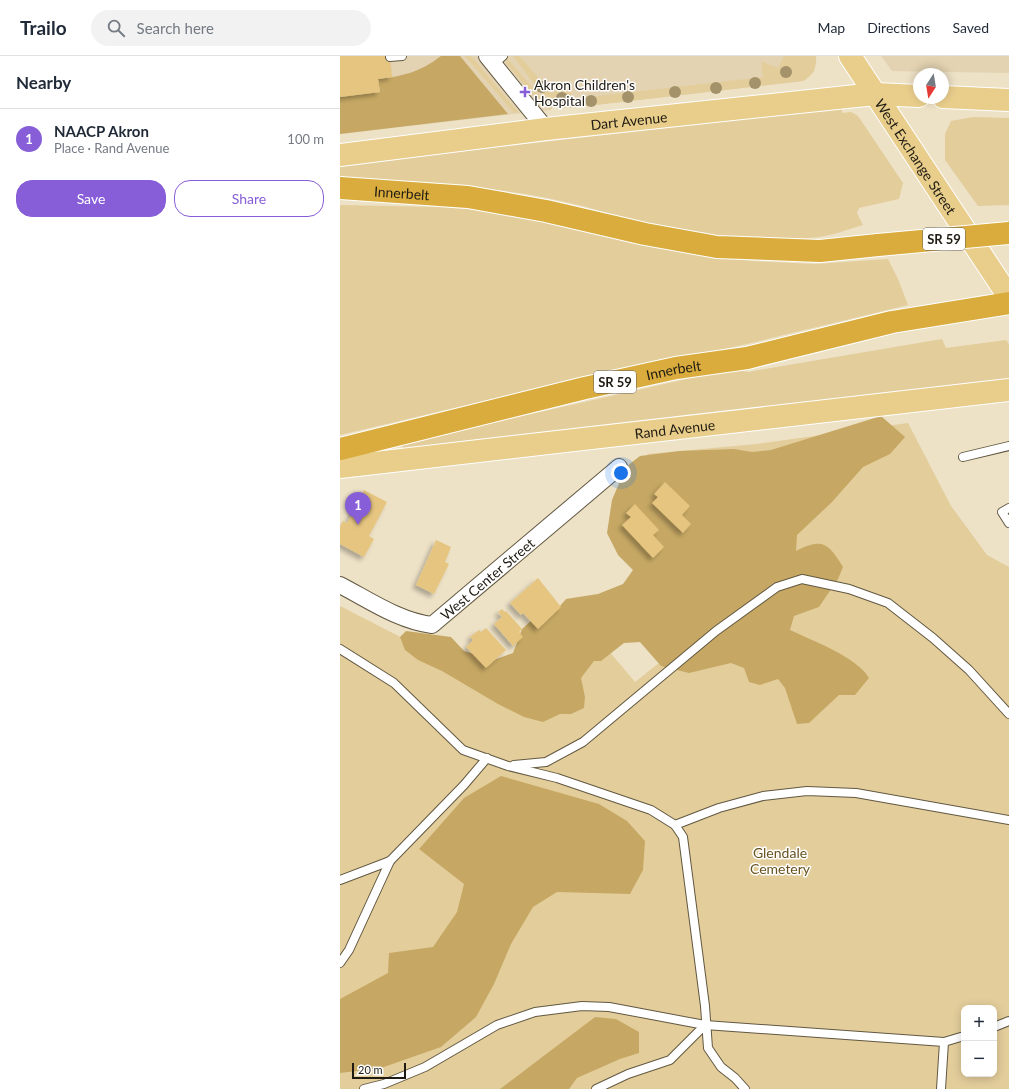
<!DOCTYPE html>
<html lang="en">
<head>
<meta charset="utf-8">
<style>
  body { margin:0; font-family:Lato,sans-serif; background:#f2f2f3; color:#1f2937 }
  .controls { position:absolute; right:12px; bottom:12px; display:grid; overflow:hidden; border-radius:8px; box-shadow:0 2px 10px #0003 }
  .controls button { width:36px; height:36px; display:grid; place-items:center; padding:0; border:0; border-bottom:1px solid #e0e1e3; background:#fff; color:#1f2937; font:20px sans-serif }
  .compass { position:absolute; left:573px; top:12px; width:36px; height:36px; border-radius:50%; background:#fff; box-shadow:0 2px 10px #0003; rotate:192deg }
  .scale { position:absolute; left:12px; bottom:10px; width:54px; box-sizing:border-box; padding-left:4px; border:2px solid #1f1b12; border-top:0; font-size:11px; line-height:14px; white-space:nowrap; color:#1f1b12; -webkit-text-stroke:3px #fff; paint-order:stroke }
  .you { position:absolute; left:281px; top:417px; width:14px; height:14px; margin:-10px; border:3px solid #fff; border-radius:50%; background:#1a73e8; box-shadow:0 0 0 6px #1a73e833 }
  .badge { display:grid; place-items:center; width:26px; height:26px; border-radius:50%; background:#875ed8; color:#fff; font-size:13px; font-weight:700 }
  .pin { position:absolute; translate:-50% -33px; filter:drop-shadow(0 1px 2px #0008) }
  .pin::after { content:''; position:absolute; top:21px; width:14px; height:12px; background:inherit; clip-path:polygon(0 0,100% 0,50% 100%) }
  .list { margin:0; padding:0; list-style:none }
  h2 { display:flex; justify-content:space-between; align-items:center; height:52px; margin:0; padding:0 16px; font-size:17px }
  h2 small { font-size:13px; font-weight:400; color:#747a83 }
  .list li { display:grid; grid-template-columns:26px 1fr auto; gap:12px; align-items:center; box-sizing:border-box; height:60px; padding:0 16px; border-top:1px solid #e0e1e3 }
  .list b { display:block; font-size:15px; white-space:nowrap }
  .list p { margin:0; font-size:13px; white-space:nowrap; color:#747a83 }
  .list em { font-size:13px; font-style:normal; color:#747a83 }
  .actions { display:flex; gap:8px; padding:12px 16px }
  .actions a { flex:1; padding:9px 0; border:1px solid #875ed8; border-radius:16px; text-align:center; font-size:14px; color:#875ed8 }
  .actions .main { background:#875ed8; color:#fff }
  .icon { flex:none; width:22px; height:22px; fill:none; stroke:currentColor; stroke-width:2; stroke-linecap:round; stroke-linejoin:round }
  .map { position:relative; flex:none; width:669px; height:1033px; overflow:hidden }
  header { display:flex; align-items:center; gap:24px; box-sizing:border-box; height:56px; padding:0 20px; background:#fff; border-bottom:1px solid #e0e1e3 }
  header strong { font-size:19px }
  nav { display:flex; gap:22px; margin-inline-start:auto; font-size:14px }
  .search { width:280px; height:36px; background:#f2f2f3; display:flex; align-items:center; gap:10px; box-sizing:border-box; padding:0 14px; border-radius:22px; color:#747a83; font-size:15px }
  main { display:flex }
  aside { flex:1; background:#fff }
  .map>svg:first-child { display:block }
  .built { fill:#e3d3b2 }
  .green { fill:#e3cd9b; fill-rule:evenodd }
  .forest { fill:#c6a864 }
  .building { fill:#e5c580; filter:url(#shadow) }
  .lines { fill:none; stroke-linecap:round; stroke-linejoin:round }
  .lane-casing { stroke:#625841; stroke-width:10 }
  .street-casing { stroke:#625841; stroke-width:18 }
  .primary-casing { stroke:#fff; stroke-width:24 }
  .highway-casing { stroke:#fff; stroke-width:24 }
  .lane { stroke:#fff; stroke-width:8 }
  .street { stroke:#fff; stroke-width:16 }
  .primary { stroke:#e8cd8b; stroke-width:22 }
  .highway { stroke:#d9ac3d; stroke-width:22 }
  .highway-bridge-casing { stroke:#fff; stroke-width:24; stroke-linecap:butt }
  .highway-bridge { stroke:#d9ac3d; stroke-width:22 }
  .tree { fill:#a4936a }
  .poi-dot { fill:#875ed8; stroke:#fff; stroke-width:1.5 }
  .labels { text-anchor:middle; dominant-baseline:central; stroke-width:3; stroke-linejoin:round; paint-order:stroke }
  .shield { fill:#fff; stroke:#625f59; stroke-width:1 }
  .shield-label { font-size:13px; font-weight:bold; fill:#1f1b12 }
  .poi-label { font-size:14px; fill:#1f1b12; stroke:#fff; text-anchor:start }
  .street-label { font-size:14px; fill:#1f1b12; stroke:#fff }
  .park-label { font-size:14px; fill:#68531f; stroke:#fff }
</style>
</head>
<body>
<header>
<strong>Trailo</strong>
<div class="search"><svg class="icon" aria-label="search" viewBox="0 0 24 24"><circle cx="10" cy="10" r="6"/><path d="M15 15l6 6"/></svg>Search here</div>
<nav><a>Map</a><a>Directions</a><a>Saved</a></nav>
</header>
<main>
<aside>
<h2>Nearby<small></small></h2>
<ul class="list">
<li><span class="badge">1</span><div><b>NAACP Akron</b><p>Place · Rand Avenue</p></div><em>100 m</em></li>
</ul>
<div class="actions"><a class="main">Save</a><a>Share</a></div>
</aside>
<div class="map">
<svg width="669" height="1033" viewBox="0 0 669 1033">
  <defs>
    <filter id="shadow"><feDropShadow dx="-3.5" dy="3.5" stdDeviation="2" flood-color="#0004"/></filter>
  </defs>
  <rect width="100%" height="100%" fill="#ede1c6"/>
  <g class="built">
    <path d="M0,0H476V5L474,16L463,25L229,52L216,48L210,54L0,78Z"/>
    <path d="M541,0H669V17L552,15Z"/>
  </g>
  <g class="green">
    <path d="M125,0H131L178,56L174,57Z"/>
    <path d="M173,0H179L212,37L227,27L230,30L232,43L423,21L421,5L438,12L444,0H476C477,11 473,20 463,25L229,52C207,51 186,16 173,0Z"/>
    <path d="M167,2L204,45L212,51L210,54L198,44L166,7Z"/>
    <path d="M502,52V57L511,56L518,60L563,127L559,143L519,152L517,157L523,169C509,173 494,179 479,181C426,188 369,181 317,169C278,161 241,148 202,141C135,129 68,125 0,123V109Z"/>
    <path d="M633,61L669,62V149L638,150L605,104V78L611,65Z"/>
    <path d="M0,149L99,151L154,155L372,200L411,205L475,208L548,203L558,223L568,249L407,288L144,345L0,379Z"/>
    <path d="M602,283L606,292L666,284L669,288V323L63,393L62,387L391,313L408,316Z"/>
    <path d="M568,367L611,450L647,499L669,511V1033H0V550L187,646L263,588L295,626L429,520L370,459L307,398L417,388ZM624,952H654V1018H624Z"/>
  </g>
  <g class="forest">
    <path d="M101,0H120L168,58L0,78V41L40,36L38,23C64,20 80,16 101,0Z"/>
    <path d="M541,360L565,381L550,398L523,411L492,446L457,479L456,495C482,482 488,486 503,511L498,523L479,551L454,560L450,574C473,585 517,601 529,622L515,639H499L469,667L457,668L445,632L438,623L420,629L409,626L404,612L391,607L349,617L321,610L300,586L284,587L261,605H254L241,622L245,641L244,652L231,658H220L203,666L184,661L158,648L102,615L78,604L65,594L60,581L66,575L111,581L124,595L154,604L173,597L182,573L193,563L214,557L226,543L258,538L283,528L293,514L278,499L267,477L272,444L280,425L287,410L300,400L340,395L394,393L412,396L431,394Z"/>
    <path d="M161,720L259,748L287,765L305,785L303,814L290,838L217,836L193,851L171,888L154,928L136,961L101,991L41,1012L0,1017V943L48,917L49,897L93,891L117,856L124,828L79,793L124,742Z"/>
    <path d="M255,961L276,963L299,976V997L280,1003L237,1022L229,1033H160Z"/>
  </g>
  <g class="building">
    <path d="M0,0H50L52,21L38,23L40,36L0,41Z"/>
    <path d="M325,426L350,450L342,459L351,468L343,477L312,447L318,441L314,438Z"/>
    <path d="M24,434L47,446L29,480L34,483L24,501L0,488V471L3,465L7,467Z"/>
    <path d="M295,448L319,474L313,479L324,491L313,502L282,469L291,461L286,457Z"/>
    <path d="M96,484L111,491L105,506L109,508L94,538L76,529Z"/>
    <path d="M198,522L221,551L198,573L183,557L181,559L170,547Z"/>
    <path d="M162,553L165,556L166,555L182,573L179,576L183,581L173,590L154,568L162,561L158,556Z"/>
    <path d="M146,572L166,594L146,612L126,591L133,584L130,581L139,574L141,576Z"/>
  </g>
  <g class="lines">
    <defs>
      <g id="lane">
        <path d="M50,1L62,0"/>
        <path d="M154,8L163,0"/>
        <path d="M623,401L669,390"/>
        <path d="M669,452L662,456L669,467"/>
        <path d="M0,593L54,627L123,694L168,710L217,722L311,754L335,769L343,781L365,950L368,992L381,1011L395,1022L405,1033"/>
        <path d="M174,709L206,706L243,686L376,575L437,531L462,523L509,533L548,547L593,582L629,614L669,658"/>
        <path d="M335,769L379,752L423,740L467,735L516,737L669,764"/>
        <path d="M0,824L50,805L124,729L147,702"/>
        <path d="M0,907L9,894L50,805"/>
        <path d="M654,971L669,965"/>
        <path d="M24,1033L44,1028L85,1011L157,969L195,956L242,950L269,951L365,969L604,986L624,980"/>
        <path d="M256,1033L288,1018L330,1004L365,969"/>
        <path d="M601,1033L604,986"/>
      </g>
      <g id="street">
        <path d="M147,0L206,73"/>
        <path id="s1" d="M0,529C29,544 59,565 92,569L279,411"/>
      </g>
      <g id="primary">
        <path id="s2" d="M510,0L669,241"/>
        <path d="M603,41L669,44"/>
        <path id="s3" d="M0,99L206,73L516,40L536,38L579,40"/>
        <path id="s4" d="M0,411L669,334"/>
      </g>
      <g id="highway">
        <path id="s5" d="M0,132L128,141L206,155L305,178L377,191L480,195L538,189"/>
        <path id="s6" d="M0,393L245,332L336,312L407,302L552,266L669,247"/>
      </g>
    </defs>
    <use href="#lane" class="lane-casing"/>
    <use href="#street" class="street-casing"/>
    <use href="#primary" class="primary-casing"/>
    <use href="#highway" class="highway-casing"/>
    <use href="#lane" class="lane"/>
    <use href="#street" class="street"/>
    <use href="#primary" class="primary"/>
    <use href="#highway" class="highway"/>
    <defs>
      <path id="highway-bridge" d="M538,189L669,177"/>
    </defs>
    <use href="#highway-bridge" class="highway-bridge-casing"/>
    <use href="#highway-bridge" class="highway-bridge"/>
  </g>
  <g class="tree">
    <circle cx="446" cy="16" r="6"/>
    <circle cx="415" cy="27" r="6"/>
    <circle cx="202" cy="31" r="6"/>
    <circle cx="376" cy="32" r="6"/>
    <circle cx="335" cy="36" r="6"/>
    <circle cx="288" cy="41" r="6"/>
    <circle cx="222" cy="42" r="6"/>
    <circle cx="251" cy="45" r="6"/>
  </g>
  <path class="poi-dot" d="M183 30h4v4h4v4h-4v4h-4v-4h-4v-4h4z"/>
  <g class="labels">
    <g class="shield">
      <rect x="583" y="172" width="42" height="22" rx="3"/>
      <rect x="254" y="315" width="42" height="22" rx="3"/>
    </g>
    <g class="shield-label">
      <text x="604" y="183">SR 59</text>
      <text x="275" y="326">SR 59</text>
    </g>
    <g class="poi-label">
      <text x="194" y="28">Akron Children's<tspan x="194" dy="16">Hospital</tspan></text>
    </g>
    <g class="street-label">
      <text stroke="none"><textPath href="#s3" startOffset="291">Dart Avenue</textPath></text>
      <text stroke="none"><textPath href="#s2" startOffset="120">West Exchange Street</textPath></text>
      <text stroke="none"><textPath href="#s5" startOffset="62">Innerbelt</textPath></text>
      <text stroke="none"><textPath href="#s6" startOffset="343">Innerbelt</textPath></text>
      <text stroke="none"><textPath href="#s4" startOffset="337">Rand Avenue</textPath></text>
      <text stroke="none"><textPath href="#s1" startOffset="173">West Center Street</textPath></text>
    </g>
    <g class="park-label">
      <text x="440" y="796">Glendale<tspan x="440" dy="16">Cemetery</tspan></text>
    </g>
  </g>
</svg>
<div class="controls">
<button>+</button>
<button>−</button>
</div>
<svg class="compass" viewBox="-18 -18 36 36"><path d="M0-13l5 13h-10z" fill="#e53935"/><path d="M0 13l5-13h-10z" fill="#747a83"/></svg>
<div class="scale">20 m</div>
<div class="you"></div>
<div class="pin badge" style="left:18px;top:469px">1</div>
</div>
</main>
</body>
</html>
